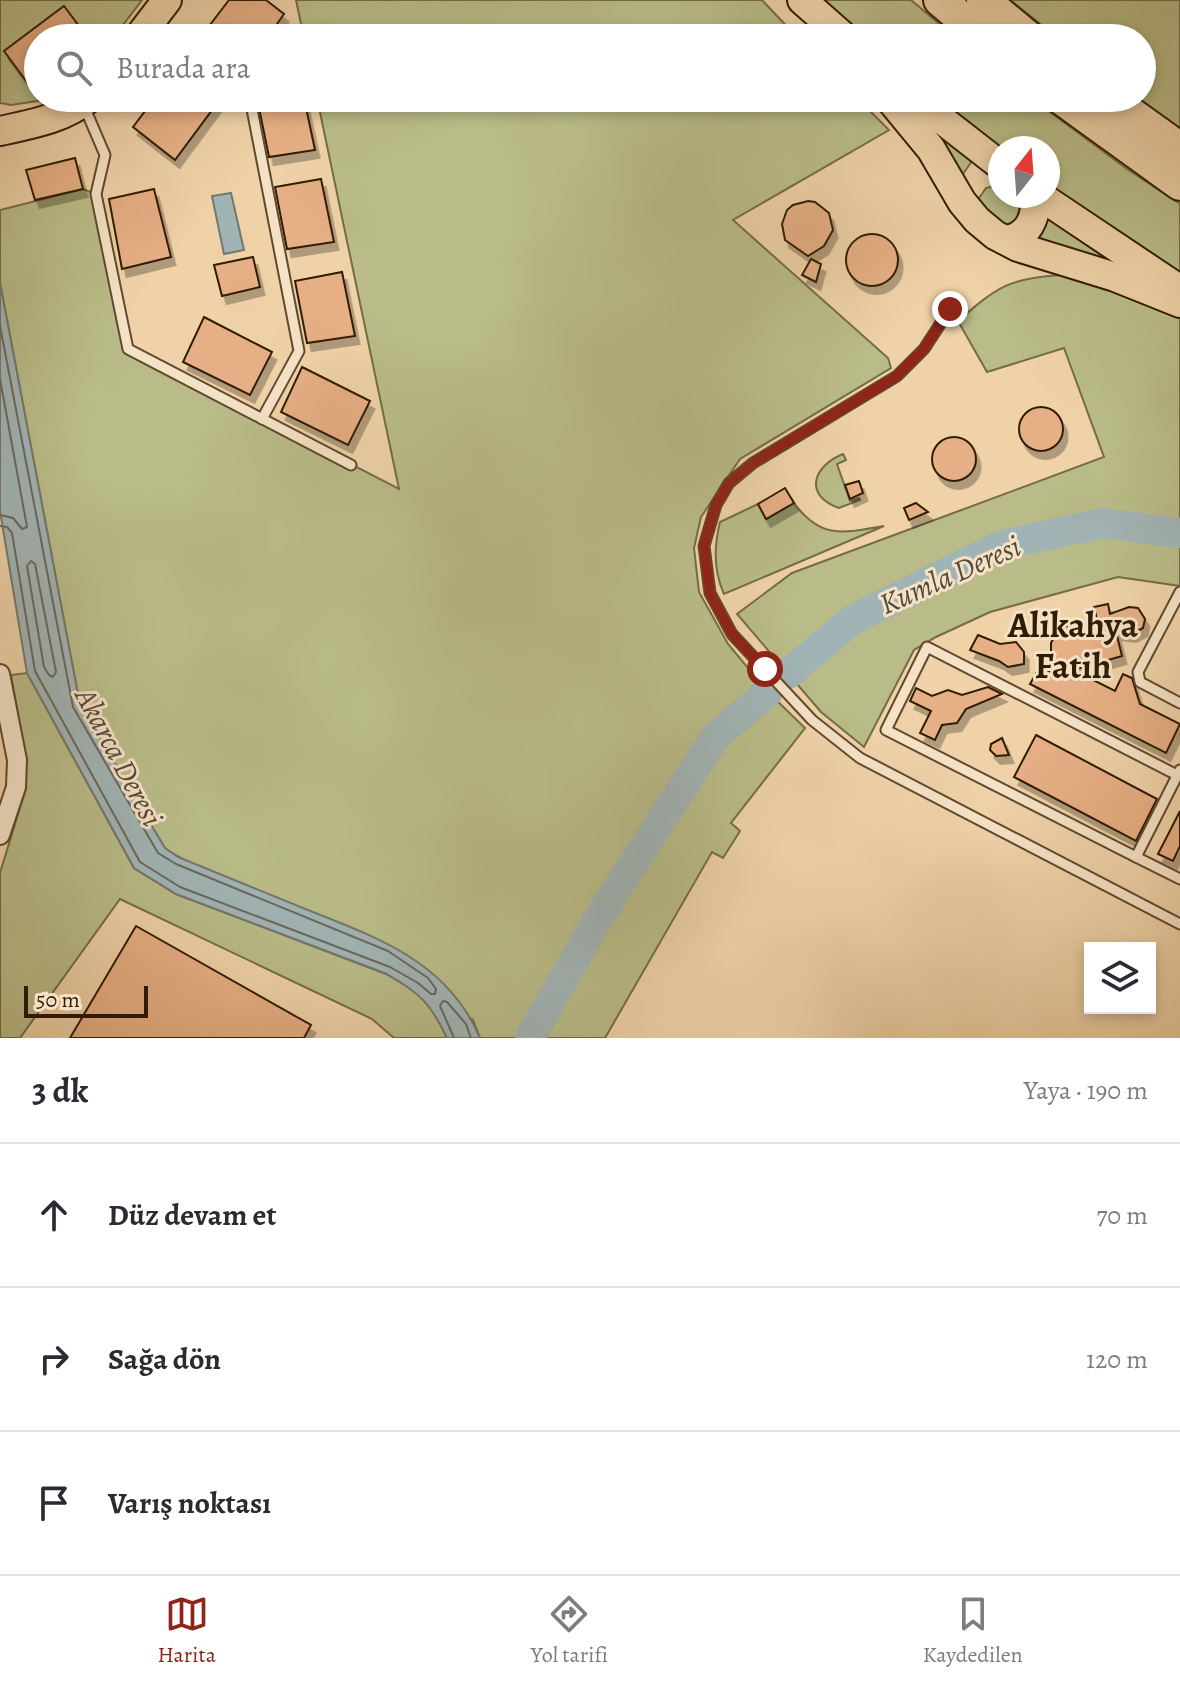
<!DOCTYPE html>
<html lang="tr">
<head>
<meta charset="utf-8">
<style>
  body { margin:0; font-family:Alegreya,serif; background:#f7f7f7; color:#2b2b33 }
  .controls { position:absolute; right:24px; bottom:24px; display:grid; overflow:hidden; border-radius:0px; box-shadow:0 4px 12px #0003 }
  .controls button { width:72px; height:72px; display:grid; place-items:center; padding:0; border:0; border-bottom:2px solid #e1e1e2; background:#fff; color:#2b2b33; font:40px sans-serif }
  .compass { position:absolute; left:988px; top:136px; width:72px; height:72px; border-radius:50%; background:#fff; box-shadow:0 4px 12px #0003; rotate:17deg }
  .scale { position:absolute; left:24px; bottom:20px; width:124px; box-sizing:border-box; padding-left:8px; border:4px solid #311d06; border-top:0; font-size:22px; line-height:28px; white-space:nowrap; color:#311d06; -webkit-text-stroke:6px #f5e2c6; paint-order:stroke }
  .stop { position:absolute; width:24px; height:24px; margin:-18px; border:6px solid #8f2418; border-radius:50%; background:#fff }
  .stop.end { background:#8f2418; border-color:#fff; box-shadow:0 2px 8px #0008 }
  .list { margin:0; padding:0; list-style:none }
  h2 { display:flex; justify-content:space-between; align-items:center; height:104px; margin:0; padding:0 32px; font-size:34px }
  h2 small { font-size:26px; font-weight:400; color:#7c7c81 }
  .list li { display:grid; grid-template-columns:52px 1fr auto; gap:24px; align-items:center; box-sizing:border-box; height:144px; padding:0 32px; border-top:2px solid #e1e1e2 }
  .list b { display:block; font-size:30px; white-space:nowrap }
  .list em { font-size:26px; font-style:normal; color:#7c7c81 }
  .icon { flex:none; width:44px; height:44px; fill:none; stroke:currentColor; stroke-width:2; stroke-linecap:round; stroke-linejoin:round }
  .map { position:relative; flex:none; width:1180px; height:1038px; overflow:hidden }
  .search { position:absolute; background:#fff; box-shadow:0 4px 12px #0003; left:24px; right:24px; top:24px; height:88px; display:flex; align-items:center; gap:20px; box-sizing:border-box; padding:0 28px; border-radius:44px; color:#7c7c81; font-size:30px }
  .sheet { height:536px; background:#fff }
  nav { display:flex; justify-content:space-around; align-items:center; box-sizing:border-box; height:112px; border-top:2px solid #e1e1e2; background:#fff; font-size:22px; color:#7c7c81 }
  nav a { display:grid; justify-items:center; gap:4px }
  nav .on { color:#8f2418 }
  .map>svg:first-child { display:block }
  .green { fill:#b9bc88; stroke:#756c47; stroke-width:2 }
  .water { fill:#a1b4b5; stroke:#74786f; stroke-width:2 }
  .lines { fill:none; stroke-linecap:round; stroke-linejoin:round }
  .shore { stroke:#69685e; stroke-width:2 }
  .river { stroke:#a1b4b5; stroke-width:30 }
  .building { fill:#e6af85; stroke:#311d06; stroke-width:2; filter:url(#shadow) }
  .lane-casing { stroke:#604a2e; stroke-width:13 }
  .street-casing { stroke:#604a2e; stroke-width:22 }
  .primary-casing { stroke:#311d06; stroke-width:32 }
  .highway-casing { stroke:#311d06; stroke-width:36 }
  .lane { stroke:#f5e2c6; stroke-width:9 }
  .street { stroke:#f5e2c6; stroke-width:18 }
  .primary { stroke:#efd2a8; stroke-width:28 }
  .highway { stroke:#efd2a8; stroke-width:32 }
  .route { stroke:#8f2418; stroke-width:10 }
  .labels { text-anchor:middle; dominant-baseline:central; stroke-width:6; stroke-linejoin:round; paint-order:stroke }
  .water-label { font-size:30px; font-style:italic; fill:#534a3b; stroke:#f5e2c6 }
  .district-label { font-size:36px; font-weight:bold; fill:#311d06; stroke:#f5e2c6 }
</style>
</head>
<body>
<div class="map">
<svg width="1180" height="1038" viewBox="0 0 1180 1038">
  <defs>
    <filter id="shadow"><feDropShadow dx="4.5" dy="8" stdDeviation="0" flood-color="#0004"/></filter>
  </defs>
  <rect width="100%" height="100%" fill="#efd2a8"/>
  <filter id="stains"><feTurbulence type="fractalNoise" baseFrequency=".0025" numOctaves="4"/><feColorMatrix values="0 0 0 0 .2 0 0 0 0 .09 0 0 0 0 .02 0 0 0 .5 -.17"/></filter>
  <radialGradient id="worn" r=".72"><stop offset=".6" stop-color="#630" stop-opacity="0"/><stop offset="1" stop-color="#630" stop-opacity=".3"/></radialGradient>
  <g class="green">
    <path d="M0,0H142L113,38H38V98H58L11,105L0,103Z"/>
    <path d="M296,0H762L798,38H304Z"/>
    <path d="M813,0H911L956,38H853Z"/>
    <path d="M1010,0H1180V129L1138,98H1142V38H1058Z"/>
    <path d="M317,98H857L889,130L733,220L888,358L891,368L740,459L701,517L694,548L699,592L728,644L768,692L805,728L731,823L740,831L723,858L712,852L605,1038H480L473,1020L165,849L80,705L0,283V210L83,189L96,194L128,349L399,489Z"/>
    <path d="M899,98L972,161L963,174L960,175Z"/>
    <path d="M925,98H1031L1127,169L1180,204V282L1048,185V148H1000Z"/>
    <path d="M1000,184V196H1021V218L1004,228L977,201L986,188Z"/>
    <path d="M1049,216L1117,264L1041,242L1039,237Z"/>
    <path d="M1062,275L1091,279L1180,316V586L1118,577L990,612L936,637L914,650L864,747L821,712L737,614L792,573L1104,457L1064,348L987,372L958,321C997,287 1009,278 1062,275Z"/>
    <path d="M843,454L846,460L837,464L850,501L859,498L860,500L839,508C803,495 813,466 843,454Z"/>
    <path d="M794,503C821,540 844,533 884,526L724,594C713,570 714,546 720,522L758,504L767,519Z"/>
    <path d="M27,673L134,868L176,894L386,974C422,994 430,1001 447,1038H394L372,1019L120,899L20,1038H0V873L26,788L25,752L11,675Z"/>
  </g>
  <g class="water">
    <path d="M231,193L244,250L224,254L212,196Z"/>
    <path d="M0,283L80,705L165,848L178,857C220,874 262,891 303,908C375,937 447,960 480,1038H447C431,1004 420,993 387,974L176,894L134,868L27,673L0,511Z"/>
  </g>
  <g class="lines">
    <g class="shore">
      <path d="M0,326L73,707L158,853L176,864L388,951L428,978L436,989L435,994H431L418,983L390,967L180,887L140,862L35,671L12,533L7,527L0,526"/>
      <path d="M0,379L27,527L22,529L13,518L0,515"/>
      <path d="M31,561L35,564L56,672L53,677L49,675L44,667L27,566Z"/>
      <path d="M454,1038L440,1006L443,1001L447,1002L466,1024L471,1038"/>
    </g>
    <g class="river">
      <path d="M788,674L852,620L1002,545L1102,523L1180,533"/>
      <path d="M530,1038L601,914L715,737L768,692"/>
    </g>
  </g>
  <g class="building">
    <path d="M229,0H266L284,14L267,38H200Z"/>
    <path d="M64,6L88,38H38V97L4,51Z"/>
    <path d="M155,98H221L175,160L133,127Z"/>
    <path d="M255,98H304L315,150L269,157L258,103Z"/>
    <path d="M75,158L83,189L35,200L26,170Z"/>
    <path d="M321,179L334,242L287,249L275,187Z"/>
    <path d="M154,189L171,257L122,269L109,199Z"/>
    <path d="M808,201L815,202L829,213L833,230L824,246L808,256L785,240L782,224L787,210L793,205Z"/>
    <circle cx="872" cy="260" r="26"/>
    <path d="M253,257L260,287L222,296L214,265Z"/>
    <path d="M811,259L821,264L816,282L802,275Z"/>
    <path d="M342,272L355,336L307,343L295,281Z"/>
    <path d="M204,317L272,352L250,395L183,362Z"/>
    <path d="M302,367L370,401L348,445L281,412Z"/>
    <circle cx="1041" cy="429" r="22"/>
    <circle cx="954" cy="459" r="22"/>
    <path d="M859,481L863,493L850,499L845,485Z"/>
    <path d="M785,488L794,503L766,519L758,504Z"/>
    <path d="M916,503L928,512L909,520L904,508Z"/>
    <path d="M1108,604L1110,614L1129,607L1138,608L1145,619L1143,628L1132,634L1116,632L1122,656L1073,670L1115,691L1123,674L1132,678L1140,704L1180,724L1166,753L1030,684L1040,666L1051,672V643L1058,630L1071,624H1078L1100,632L1094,607Z"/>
    <path d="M978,635L1000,644L1016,642L1024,652V664L1008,667L999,661L970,650Z"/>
    <path d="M988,687L1002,694L966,709L957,723L942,725L935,740L920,733L931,711L910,701L916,688L932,696L948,690L962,695Z"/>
    <path d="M1036,735L1157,799L1136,841L1014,777Z"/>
    <path d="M1002,738L1009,755L996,756L990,750L991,744Z"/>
    <path d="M1180,811V846L1173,861L1158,854Z"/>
    <path d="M136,926L311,1025L304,1038H70Z"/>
  </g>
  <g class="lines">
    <defs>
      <g id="lane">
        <path d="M251,104L299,351L262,419"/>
        <path d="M84,106L105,155L96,194L128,349L351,465"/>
        <path d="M950,309L924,349L897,376L753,463L729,483L716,505L704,546L710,593L732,634L812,720L860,758L1180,924"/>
        <path d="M1180,592L1138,672L1140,682L1180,703"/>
        <path d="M1180,770L1136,857L1180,879"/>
        <path d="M1136,857L886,730L927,647L1177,775"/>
      </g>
      <path id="street" d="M0,674L17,760L16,787L0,835"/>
      <g id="primary">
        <path d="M802,0L845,38"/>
        <path d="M138,38L167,0"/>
        <path d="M889,98L931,149L962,202L977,220L995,235L1018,247L1115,277L1180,303"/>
        <path d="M914,98L1000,165"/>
        <path d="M0,131C32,124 63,119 89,98"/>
        <path d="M1040,196L1176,287"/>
        <path d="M1005,240C1027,238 1038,218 1034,196"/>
      </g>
      <g id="highway">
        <path d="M940,0L985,38"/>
        <path d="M983,0L1029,38"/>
        <path d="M1061,98L1180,184"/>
        <path d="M1109,98L1180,149"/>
      </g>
    </defs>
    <use href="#lane" class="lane-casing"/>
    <use href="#street" class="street-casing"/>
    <use href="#primary" class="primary-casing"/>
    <use href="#highway" class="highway-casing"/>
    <use href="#lane" class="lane"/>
    <use href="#street" class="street"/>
    <use href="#primary" class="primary"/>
    <use href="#highway" class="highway"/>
  </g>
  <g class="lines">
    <path class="route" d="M765,669L732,634L710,593L704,546L716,505L729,483L753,463L897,376L924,349L950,309"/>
  </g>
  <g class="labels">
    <g class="water-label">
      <text transform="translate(950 575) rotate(-24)">Kumla Deresi</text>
      <text transform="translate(119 757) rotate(62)">Akarca Deresi</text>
    </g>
    <g class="district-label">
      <text x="1073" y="624">Alikahya<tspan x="1073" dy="41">Fatih</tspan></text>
    </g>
  </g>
  <rect width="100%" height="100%" filter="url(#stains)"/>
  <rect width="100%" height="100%" fill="url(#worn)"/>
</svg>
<div class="controls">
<button><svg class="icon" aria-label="layers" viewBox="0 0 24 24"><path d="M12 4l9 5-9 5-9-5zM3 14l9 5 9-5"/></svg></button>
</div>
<svg class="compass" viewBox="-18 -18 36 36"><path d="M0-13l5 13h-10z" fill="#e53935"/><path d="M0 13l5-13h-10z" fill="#7c7c81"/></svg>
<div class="scale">50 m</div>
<div class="stop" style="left:765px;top:669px"></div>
<div class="stop end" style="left:950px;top:309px"></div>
<div class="search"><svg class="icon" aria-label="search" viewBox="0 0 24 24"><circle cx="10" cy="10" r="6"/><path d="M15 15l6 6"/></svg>Burada ara</div>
</div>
<section class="sheet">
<h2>3 dk<small>Yaya · 190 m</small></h2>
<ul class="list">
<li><svg class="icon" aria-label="ahead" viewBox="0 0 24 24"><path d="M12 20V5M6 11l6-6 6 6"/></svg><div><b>Düz devam et</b></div><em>70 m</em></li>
<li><svg class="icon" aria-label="right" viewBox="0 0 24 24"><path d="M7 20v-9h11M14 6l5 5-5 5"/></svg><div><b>Sağa dön</b></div><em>120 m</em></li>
<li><svg class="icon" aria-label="arrive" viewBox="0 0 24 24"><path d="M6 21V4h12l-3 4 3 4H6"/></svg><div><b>Varış noktası</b></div></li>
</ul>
</section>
<nav>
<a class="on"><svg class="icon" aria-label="map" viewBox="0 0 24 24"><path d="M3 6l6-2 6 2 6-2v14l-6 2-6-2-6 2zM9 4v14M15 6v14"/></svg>Harita</a>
<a><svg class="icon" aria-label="directions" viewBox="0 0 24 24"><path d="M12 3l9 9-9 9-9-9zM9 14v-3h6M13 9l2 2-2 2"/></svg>Yol tarifi</a>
<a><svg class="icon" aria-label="saved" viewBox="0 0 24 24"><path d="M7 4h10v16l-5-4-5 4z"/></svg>Kaydedilen</a>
</nav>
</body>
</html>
